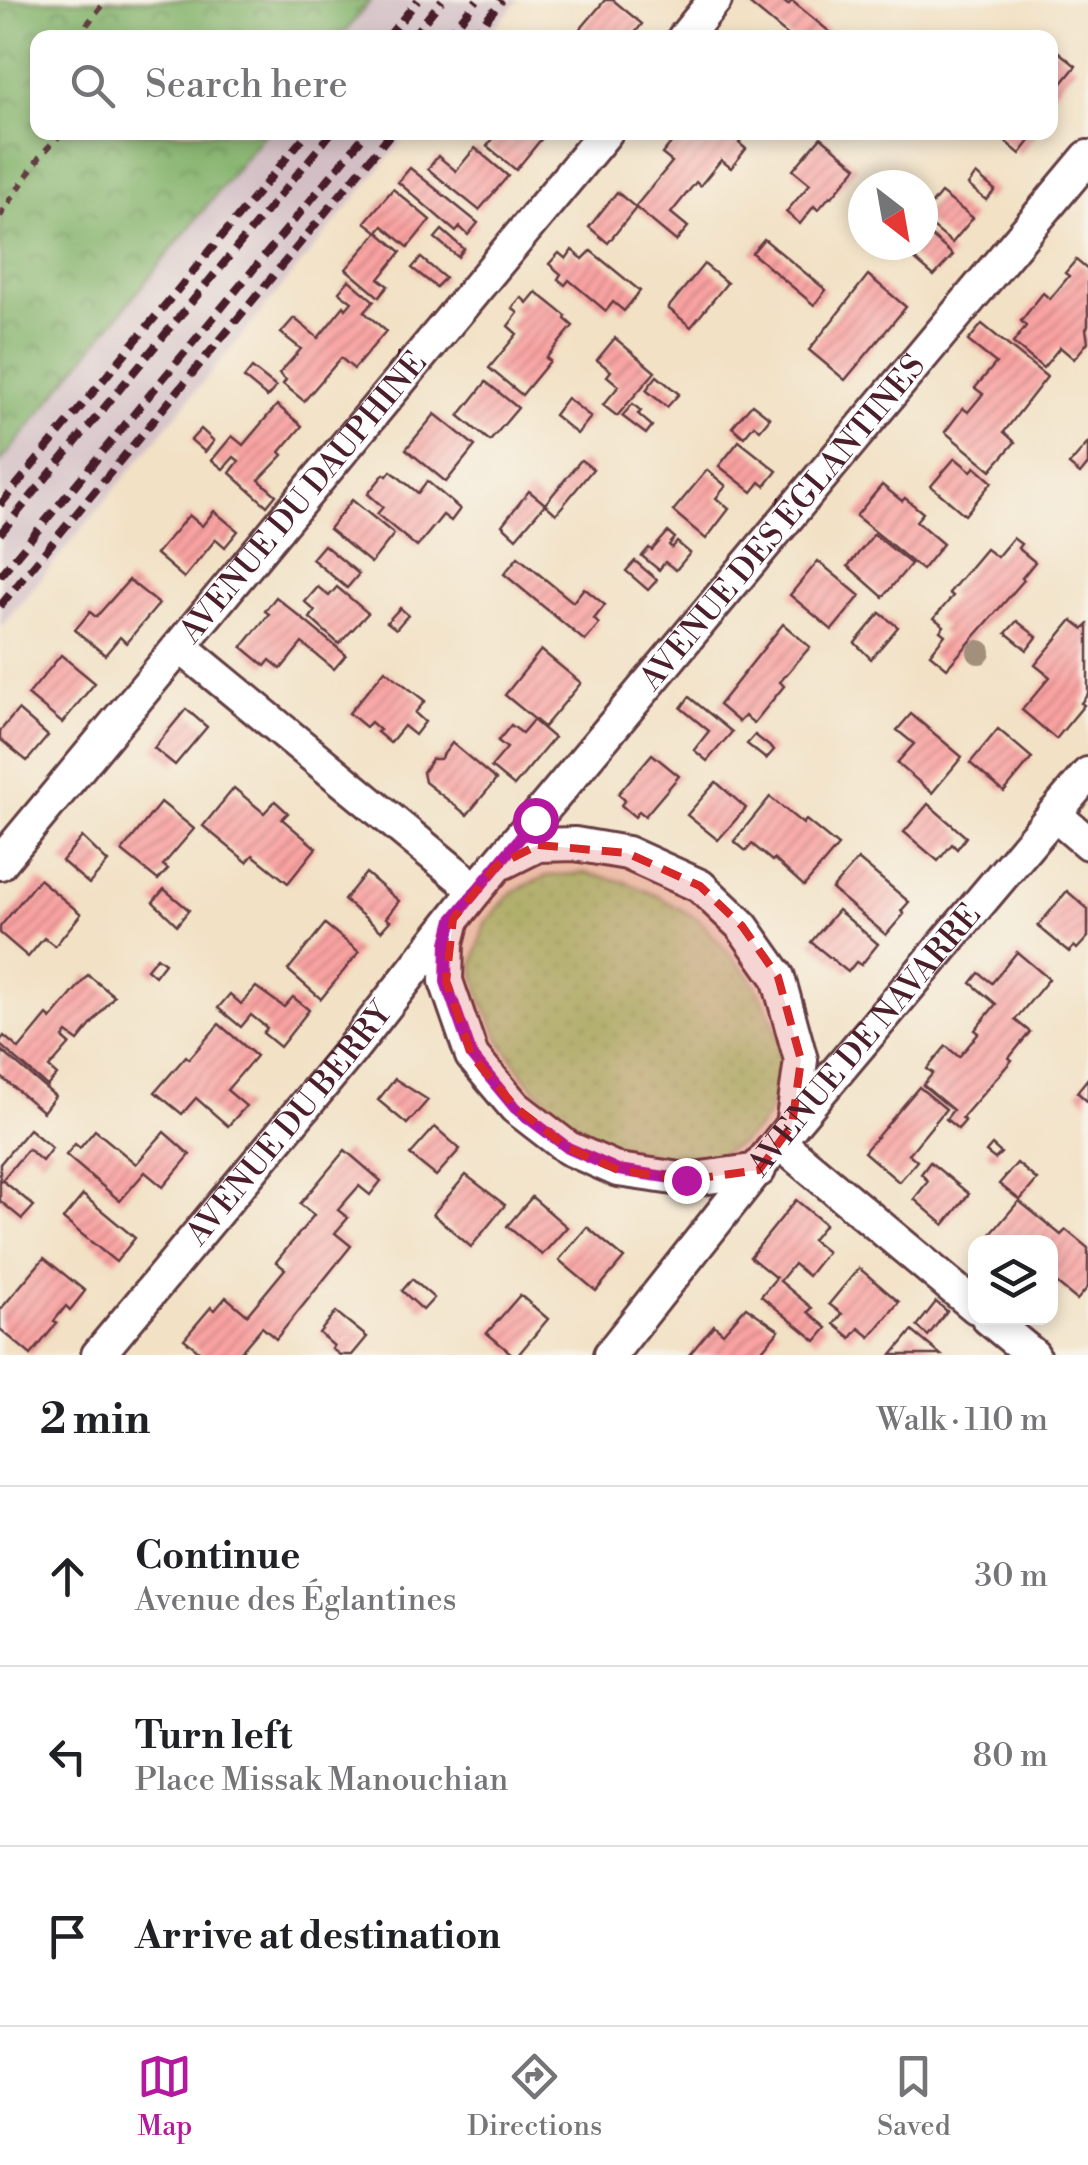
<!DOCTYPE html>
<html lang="en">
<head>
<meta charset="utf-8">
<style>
  body { margin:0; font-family:"Libre Bodoni",serif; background:#f2f2f2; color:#202124 }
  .controls { position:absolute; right:30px; bottom:30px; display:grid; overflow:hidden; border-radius:20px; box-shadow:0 5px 15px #0003 }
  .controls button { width:90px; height:90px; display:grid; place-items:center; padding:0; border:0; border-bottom:2px solid #e0e0e0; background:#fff; color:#202124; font:50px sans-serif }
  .compass { position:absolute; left:848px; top:170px; width:90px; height:90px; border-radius:50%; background:#fff; box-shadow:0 5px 15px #0003; rotate:149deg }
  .stop { position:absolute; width:30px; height:30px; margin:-22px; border:8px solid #b5179e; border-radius:50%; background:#fff }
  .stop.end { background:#b5179e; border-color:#fff; box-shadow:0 2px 10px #0008 }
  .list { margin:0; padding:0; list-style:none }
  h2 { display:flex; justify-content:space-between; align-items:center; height:130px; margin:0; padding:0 40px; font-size:42px }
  h2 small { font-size:32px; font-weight:400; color:#757577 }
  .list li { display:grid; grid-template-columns:65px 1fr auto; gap:30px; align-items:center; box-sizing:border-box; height:180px; padding:0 40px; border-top:2px solid #e0e0e0 }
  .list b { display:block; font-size:38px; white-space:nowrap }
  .list p { margin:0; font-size:32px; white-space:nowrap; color:#757577 }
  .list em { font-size:32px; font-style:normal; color:#757577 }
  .icon { flex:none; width:55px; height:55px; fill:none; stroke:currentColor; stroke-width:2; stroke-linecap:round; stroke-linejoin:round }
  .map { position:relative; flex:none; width:1088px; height:1355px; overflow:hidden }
  .search { position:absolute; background:#fff; box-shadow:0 5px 15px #0003; left:30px; right:30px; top:30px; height:110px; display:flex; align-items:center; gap:25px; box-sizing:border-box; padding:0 35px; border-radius:20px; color:#757577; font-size:38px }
  .sheet { height:670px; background:#fff }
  nav { display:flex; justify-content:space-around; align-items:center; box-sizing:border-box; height:140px; border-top:2px solid #e0e0e0; background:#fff; font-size:28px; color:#757577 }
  nav a { display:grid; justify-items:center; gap:5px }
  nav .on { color:#b5179e }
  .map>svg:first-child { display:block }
  .industrial { fill:#d2bec4 }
  .grass { fill:url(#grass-dots); stroke:#787854; stroke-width:2.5 }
  .forest { fill:url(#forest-crowns); stroke:#686a4c; stroke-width:2.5 }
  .building { fill:url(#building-hatch) }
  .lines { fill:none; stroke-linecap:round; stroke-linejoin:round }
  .street-casing { stroke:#633c42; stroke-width:38 }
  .path { stroke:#633c42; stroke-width:6; stroke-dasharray:8 8; stroke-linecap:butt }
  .street { stroke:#fff; stroke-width:32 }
  .rail { stroke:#4a1f2b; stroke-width:8; stroke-dasharray:15 8; stroke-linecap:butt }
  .tree { fill:#a28f7c }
  .route { stroke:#b5179e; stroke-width:12 }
  .marked { fill:#d62828; fill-opacity:0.2; stroke:#d62828; stroke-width:8; stroke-dasharray:20 12; stroke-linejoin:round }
  .labels { text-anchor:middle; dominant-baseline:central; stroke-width:9; stroke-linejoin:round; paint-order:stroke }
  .street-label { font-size:32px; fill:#4a1f2b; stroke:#f7f3e8 }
</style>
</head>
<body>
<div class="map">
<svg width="1088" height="1355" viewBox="0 0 1088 1355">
  <defs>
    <pattern id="grass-dots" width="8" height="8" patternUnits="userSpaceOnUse" patternTransform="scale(2.5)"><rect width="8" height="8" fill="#a7d27e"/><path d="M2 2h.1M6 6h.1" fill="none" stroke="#91b46d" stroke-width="1.8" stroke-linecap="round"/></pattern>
    <pattern id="forest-crowns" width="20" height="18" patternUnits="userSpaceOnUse" patternTransform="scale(2.5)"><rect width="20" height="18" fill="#85b46d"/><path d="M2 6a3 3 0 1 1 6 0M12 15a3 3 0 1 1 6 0" fill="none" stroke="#6f925a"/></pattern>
    <pattern id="building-hatch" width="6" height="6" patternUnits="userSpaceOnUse" patternTransform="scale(2.5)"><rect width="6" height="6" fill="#f9a3a2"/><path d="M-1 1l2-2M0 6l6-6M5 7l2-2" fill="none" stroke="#cc8484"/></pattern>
  </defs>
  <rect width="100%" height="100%" fill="#f7f3e8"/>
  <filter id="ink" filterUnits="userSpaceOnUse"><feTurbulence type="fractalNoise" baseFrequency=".01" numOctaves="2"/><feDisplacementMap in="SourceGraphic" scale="20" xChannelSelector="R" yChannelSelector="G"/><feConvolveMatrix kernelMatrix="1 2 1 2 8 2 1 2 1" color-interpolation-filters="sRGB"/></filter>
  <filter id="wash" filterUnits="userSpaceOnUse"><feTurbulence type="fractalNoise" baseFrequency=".0048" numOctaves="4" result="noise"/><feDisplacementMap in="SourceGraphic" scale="40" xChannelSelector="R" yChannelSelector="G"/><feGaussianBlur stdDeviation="2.25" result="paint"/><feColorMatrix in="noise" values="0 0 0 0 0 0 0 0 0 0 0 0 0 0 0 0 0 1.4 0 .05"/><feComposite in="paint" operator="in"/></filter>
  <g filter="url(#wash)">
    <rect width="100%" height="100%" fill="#f2e1c5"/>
    <g class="industrial">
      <path d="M371,0H518L487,37H341Z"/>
      <path d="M265,133H409L0,628V463Z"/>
    </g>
    <path class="grass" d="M585,873L626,882L660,897L699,920L751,978L768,1008L782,1048L780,1078L770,1111L759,1127L742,1142L715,1157L678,1160L639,1151L605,1142L566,1117L531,1085L503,1045L482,1002L473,966L485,923L513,891L547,876Z"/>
    <path class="forest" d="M0,0H371L341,37L38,38V132L265,133L0,463Z"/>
    <g id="blocks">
      <g class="building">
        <path d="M605,0H613L642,24L631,38H573Z"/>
        <path d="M745,0H782L788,5L792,1L831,33L827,38H791Z"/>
        <path d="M1050,45L1076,66L1054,93L1050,90Z"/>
        <path d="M499,132H547L516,170L487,146Z"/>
        <path d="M680,132H748L739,143L746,149L731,168L721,160L700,186L696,182L671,213L688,227L676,241L635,207L672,162L662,154Z"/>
        <path d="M994,132H1037L1020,154Z"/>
        <path d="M821,137L857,167L832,197L830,196L818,210L814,206L800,224L786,212L810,184L793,170Z"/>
        <path d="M475,148L508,176L479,210L428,169L438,156L456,171Z"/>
        <path d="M410,168L478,223L468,235L460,227L456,232L398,182Z"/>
        <path d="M976,174L995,190L986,200L968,185Z"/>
        <path d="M393,189L430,220L408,247L383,226L378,232L365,222Z"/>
        <path d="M617,192L636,208L608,243L589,227Z"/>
        <path d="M941,193L973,218L952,243L923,219V215Z"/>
        <path d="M442,230L464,249L458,257L435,238Z"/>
        <path d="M378,232L401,252L379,279L388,286L379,297L346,269Z"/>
        <path d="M929,234L953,255L934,276L911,256L920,245H923Z"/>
        <path d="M764,239L826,290L814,305L752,253Z"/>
        <path d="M572,250L583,259L591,251L640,291L624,311L613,302L606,311L569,280L565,285L558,279L561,274L549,264L559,253L566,259Z"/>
        <path d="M421,258L445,278L436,287L412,268Z"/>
        <path d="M1076,260L1088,270V326L1086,329L1088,342L1074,359L1060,347L1043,368L1013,343L1026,326L1021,321L1043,293L1050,299L1069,276L1065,273Z"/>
        <path d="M704,264L727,283L691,327L668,308Z"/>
        <path d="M868,275L906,307L845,380L809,350Z"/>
        <path d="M349,280L374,301L364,312L386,331L354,369L341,358L304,401L283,384L286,380L279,374L301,349L281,333L294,318L318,338L344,306L346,309L352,302L339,292Z"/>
        <path d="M536,292L566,316L565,319L573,326L546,358L550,361L522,395L489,368L517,334L508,326L518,313L512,308L521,297L527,303Z"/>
        <path d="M982,324L1047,377L1004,432L1015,442L991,470L945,432L963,408L968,412L983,394L975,388L996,363L968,341Z"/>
        <path d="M615,338L655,372L617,416L603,405L619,386L607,376L611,371L597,360Z"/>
        <path d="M252,368L276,387L267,397L244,378Z"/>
        <path d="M657,376L679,394L667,407L646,390Z"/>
        <path d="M486,382L518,408L490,441L459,416Z"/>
        <path d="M567,398L591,417L577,434L554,415Z"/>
        <path d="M633,404L641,411L638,414L652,426L646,434L622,416Z"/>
        <path d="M752,404L770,418L760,430L754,425L744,437L732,427Z"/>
        <path d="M277,405L302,426L280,452L283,455L259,480L276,495L267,506L230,473L239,461L234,457L223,469L212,460L232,436L243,445Z"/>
        <path d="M435,414L475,446L446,482L406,449Z"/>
        <path d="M201,429L214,441L205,452L191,440Z"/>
        <path d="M739,441L777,471L765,486L760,482L752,492L719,466Z"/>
        <path d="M1088,443V464L1080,474L1069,465Z"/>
        <path d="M955,458L971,471L975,467L992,482L965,515L931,486Z"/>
        <path d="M581,460L593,469L556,514L545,504Z"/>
        <path d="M707,470L726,486L716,498L729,509L706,539L673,511Z"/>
        <path d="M391,471L418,493L427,481L460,509L451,521L443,515L417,547L377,514L383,507L368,494L384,474L387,476Z"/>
        <path d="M882,485L902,501L905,498L923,513L916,521L943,544L922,570L856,516Z"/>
        <path d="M529,491L545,504L516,538L502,525Z"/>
        <path d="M352,500L394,534L371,563L329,529Z"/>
        <path d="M214,511L238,531L225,547L216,539L184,578L156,554L189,515L202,526Z"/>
        <path d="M668,532L675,538L669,545L672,548L677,542L690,553L676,570L665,562L659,570L642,556L649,548L652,550Z"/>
        <path d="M874,534L911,564L883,597L848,566Z"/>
        <path d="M1013,538L1021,544L1018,548L1035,562L1022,578L1024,580L947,668L930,654L945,635L940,631L944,626L934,618L953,596L949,593L986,549L997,557Z"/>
        <path d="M324,545L359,574L347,588L312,559Z"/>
        <path d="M518,557L573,602L584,588L605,605L594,619L599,624L585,641L504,574Z"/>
        <path d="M635,561L657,580L648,590L626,571Z"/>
        <path d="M818,561L860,596L832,630L790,595Z"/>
        <path d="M129,580L159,604L126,643L120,637L105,655L75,630L90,612L96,617Z"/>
        <path d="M318,587L329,596L337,587L368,613L339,644L310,618L315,611L305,602Z"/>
        <path d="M276,597L346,655L334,669L302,643L281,669L270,660L265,666L242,647L269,614L265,611Z"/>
        <path d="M400,608L408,615L396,629L387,622Z"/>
        <path d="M880,613L898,627L871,659L855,643Z"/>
        <path d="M1072,620L1084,629L1088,625V694L1081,703L1084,705L1056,739L1022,710L1050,677L1035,665Z"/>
        <path d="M1017,621L1037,637L1027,650L1006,633Z"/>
        <path d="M783,624L810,647L780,682L784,686L754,723L745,716L739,722L719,705Z"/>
        <path d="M541,650L581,683L544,727L505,695Z"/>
        <path d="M61,655L95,683L62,723L28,695Z"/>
        <path d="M385,670L425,701L415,713L425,722L415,735L404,726L390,743L377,732L380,730L371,722L366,727L349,713Z"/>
        <path d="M689,697L732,732L707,761L694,750L709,731L681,708Z"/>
        <path d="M186,709L207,727L175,765L154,748Z"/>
        <path d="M18,710L48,736L27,761L0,739V731Z"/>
        <path d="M911,714L962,757L932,793L897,763L914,744L897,730Z"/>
        <path d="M533,720L554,738L514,786L491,767L507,748L498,741L511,725L522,733Z"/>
        <path d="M998,729L1032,758L1004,792L970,763Z"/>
        <path d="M755,735L774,750L766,759L747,744Z"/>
        <path d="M452,743L496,780L467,815L425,782L423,772L432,759H440Z"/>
        <path d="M652,754L679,776L645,816L639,811L635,817L621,805L625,800L618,794Z"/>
        <path d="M716,782L746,808L718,840L687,815Z"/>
        <path d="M234,788L264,813L275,801L288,813L282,819L316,848L288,883L253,855L247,862L203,826Z"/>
        <path d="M770,797L803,824L806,820L838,846L804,886L774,859L772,861L752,844L746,851L734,841Z"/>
        <path d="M161,802L194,829L163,865L168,869L158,880L122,851Z"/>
        <path d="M928,804L966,837L957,849L952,844L938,861L904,832Z"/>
        <path d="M82,837L108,862L89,884L62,861Z"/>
        <path d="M858,859L909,902L901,911L904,914L886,935L832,889Z"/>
        <path d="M366,873L399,901L386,918L390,921L381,931L344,900Z"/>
        <path d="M39,879L81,914L55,946L44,938L28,957L0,933V927Z"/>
        <path d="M164,889L189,910L177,925L153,902Z"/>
        <path d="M1067,891L1088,909V937L1077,949L1074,946L1069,952L1038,926Z"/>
        <path d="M838,910L878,944L861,965L856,962L848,972L811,942Z"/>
        <path d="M325,924L359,952L321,999L288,970Z"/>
        <path d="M1017,952L1049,979L1015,1020L1030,1032L1009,1058L1012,1060L962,1118L965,1121L958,1129L946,1119L953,1110L923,1085L933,1073L927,1069L946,1046L959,1057L979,1033L975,1030L996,1004L971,983L979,973L992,983Z"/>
        <path d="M157,957L165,963L155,976L147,969Z"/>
        <path d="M88,975L114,996L78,1041L67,1033L63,1038L70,1044L49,1068L57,1075L47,1086L0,1045V1041L4,1036L19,1049L47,1015L51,1019Z"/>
        <path d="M256,987L284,1007L293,997L309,1010L280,1047L263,1033L267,1028L251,1015L241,1027L218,1008L230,994L241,1004Z"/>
        <path d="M219,1024L256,1056L227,1090L246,1106L228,1126L196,1098L182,1114L155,1092L186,1056L189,1059Z"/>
        <path d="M2,1051L55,1096L43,1112L0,1076Z"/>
        <path d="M1088,1078V1102L1077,1092Z"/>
        <path d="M395,1079L428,1100L407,1124L378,1100Z"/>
        <path d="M919,1087L946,1109L909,1154L917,1161L899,1182L864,1152Z"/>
        <path d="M435,1127L460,1149L436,1176L410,1155Z"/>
        <path d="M29,1129L52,1148L42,1161L28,1149L2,1180L34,1206L22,1219L0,1201V1164Z"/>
        <path d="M95,1130L136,1164L164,1132L190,1155L163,1187L145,1172L120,1201L66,1155L75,1144L80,1148Z"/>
        <path d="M992,1145L1001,1153L995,1159L986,1152Z"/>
        <path d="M345,1150L381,1181L370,1195L359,1186L338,1210L348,1218L335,1233L351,1246L276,1339L262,1327L238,1355H195L199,1351L184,1339L211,1307L215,1310L226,1297L247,1315L285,1269L276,1262L314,1215L300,1204Z"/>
        <path d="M930,1162L969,1194L944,1225L914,1199L928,1181L921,1174Z"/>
        <path d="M1017,1163L1037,1180L1020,1200L999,1184Z"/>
        <path d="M466,1175L505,1205L471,1247L433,1214Z"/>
        <path d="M83,1195L135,1238L116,1262L63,1219Z"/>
        <path d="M532,1197L567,1227L542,1255L507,1226Z"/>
        <path d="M796,1200L825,1224L812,1240L827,1252L808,1276L794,1264L780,1281L812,1308L808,1312L827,1328L816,1341L761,1296L776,1278L750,1257Z"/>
        <path d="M1019,1201L1061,1235L1066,1230L1088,1248V1287L1077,1300L1054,1281L1056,1278L1050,1274V1242H1001L991,1234Z"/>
        <path d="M587,1227L624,1258L596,1291L559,1260Z"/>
        <path d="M44,1258L85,1291L70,1310L66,1306L54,1321L57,1323L31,1355L0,1329V1310Z"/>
        <path d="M859,1268L899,1302L870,1337L859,1328L851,1338L834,1324L842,1314L829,1304Z"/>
        <path d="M412,1279L434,1298L423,1310L402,1291Z"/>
        <path d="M520,1295L548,1319L518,1355H513L487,1333Z"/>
        <path d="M936,1302L947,1311L928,1336L917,1326Z"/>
        <path d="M746,1307L779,1330L758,1355H689L714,1325L723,1333Z"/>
        <path d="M336,1312L367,1337L352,1355H340L332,1349L334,1346L319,1333Z"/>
        <path d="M912,1331L941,1355H892Z"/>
      </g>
    </g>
  </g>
  <g filter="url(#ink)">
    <use href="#blocks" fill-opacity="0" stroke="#633c42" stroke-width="2.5"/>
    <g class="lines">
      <defs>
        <g id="street">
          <path d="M684,38L715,0"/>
          <path d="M181,647L476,890"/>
          <path d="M1054,814L1088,843"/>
          <path d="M504,862L538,845L575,844L627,853L700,886L742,926L778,977L801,1060L792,1125"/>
          <path id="s1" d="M0,863L606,132"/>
          <path d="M452,923L447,943L446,981L472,1056L515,1107L568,1148L618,1170L687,1180L759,1170"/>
          <path d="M780,1143L976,1307"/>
          <path d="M988,1318L1033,1355"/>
          <path id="s2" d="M98,1355L351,1050L476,890L1088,157"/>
          <path id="s3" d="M610,1355L792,1125L1088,774"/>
        </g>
      </defs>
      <use href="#street" class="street-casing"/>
      <g class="path">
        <path d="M78,38L79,34L107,0"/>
        <path d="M0,216L41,155L63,132"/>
      </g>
      <use href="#street" class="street"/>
      <g class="rail">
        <path d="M387,38L418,0"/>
        <path d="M411,38L442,0"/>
        <path d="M446,38L477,0"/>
        <path d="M471,38L502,0"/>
        <path d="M0,505L308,132"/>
        <path d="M0,534L332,132"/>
        <path d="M0,576L367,132"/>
        <path d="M0,606L392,132"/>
      </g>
    </g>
    <circle class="tree" cx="979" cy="652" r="12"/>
  </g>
  <g class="lines" filter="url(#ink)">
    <path class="route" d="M535,820L453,919L447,943L446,982L472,1056L515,1108L568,1148L618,1170L686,1180"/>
  </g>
  <path class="marked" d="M538,845L627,853L700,886L742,926L778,977L801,1060L792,1125L759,1170L687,1180L618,1170L568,1148L515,1107L472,1056L446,981L453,919L496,866Z"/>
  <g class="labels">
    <g class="street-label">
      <text stroke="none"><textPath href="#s1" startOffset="475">AVENUE DU DAUPHINÉ</textPath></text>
      <text stroke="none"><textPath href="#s2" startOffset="1078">AVENUE DES ÉGLANTINES</textPath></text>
      <text stroke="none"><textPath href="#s3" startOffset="405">AVENUE DE NAVARRE</textPath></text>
      <text stroke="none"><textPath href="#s2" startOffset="300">AVENUE DU BERRY</textPath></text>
    </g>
  </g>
</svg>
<div class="controls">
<button><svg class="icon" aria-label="layers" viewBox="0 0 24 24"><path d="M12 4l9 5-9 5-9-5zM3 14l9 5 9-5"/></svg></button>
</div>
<svg class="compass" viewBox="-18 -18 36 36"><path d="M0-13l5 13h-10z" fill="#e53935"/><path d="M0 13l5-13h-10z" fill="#757577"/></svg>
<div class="stop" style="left:535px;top:820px"></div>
<div class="stop end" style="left:686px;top:1180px"></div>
<div class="search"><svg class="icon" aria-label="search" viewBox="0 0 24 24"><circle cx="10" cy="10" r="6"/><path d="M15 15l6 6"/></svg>Search here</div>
</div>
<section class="sheet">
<h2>2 min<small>Walk · 110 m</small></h2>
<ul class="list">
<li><svg class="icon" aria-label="ahead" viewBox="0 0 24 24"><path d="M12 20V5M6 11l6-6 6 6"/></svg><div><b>Continue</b><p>Avenue des Églantines</p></div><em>30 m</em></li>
<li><svg class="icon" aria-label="left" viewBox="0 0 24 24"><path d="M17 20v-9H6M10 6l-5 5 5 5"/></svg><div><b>Turn left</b><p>Place Missak Manouchian</p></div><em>80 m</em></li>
<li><svg class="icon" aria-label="arrive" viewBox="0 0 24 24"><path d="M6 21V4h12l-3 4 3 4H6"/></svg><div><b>Arrive at destination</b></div></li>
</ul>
</section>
<nav>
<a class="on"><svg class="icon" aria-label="map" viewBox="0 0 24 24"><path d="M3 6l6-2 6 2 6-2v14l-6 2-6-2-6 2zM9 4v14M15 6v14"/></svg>Map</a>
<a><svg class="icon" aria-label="directions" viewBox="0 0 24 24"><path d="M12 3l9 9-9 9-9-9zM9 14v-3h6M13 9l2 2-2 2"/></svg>Directions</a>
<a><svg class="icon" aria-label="saved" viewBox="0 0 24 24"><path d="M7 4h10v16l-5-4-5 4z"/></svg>Saved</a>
</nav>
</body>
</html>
